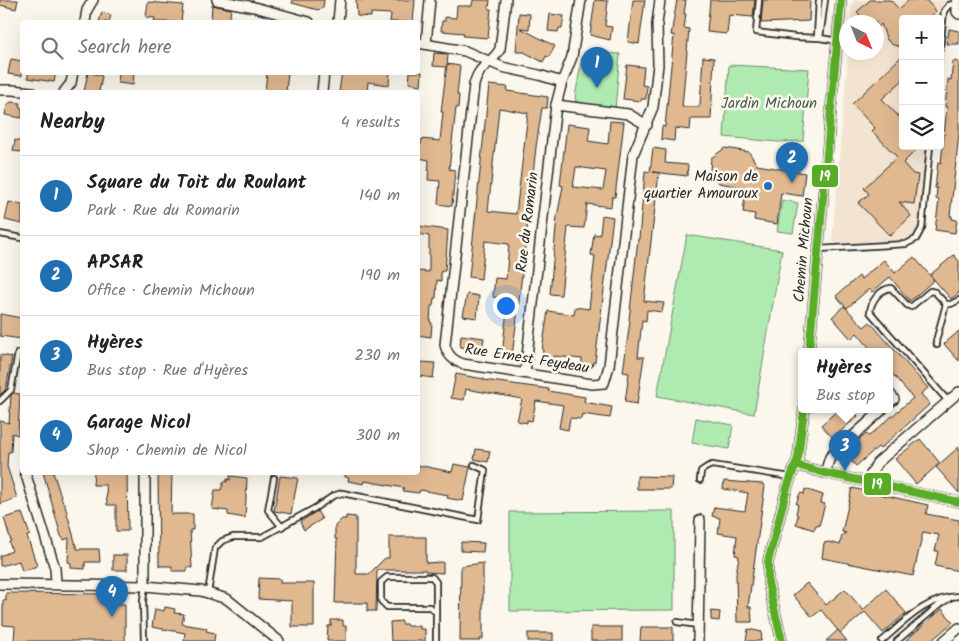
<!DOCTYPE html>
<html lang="en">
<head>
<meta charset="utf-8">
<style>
  body { margin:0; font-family:Kalam,sans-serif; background:#f6f6f6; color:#222 }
  .controls { position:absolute; right:15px; top:15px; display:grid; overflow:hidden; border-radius:5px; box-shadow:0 5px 20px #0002 }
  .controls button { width:45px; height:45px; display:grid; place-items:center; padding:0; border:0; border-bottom:1px solid #e0e0e0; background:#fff; color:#222; font:25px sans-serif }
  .compass { position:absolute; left:839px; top:15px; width:45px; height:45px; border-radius:50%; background:#fff; box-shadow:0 5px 20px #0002; rotate:137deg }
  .you { position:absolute; left:505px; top:305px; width:18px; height:18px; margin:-12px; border:4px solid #fff; border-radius:50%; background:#1a73e8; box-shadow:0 0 0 8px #1a73e833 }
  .badge { display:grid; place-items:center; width:32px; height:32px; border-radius:50%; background:#1f6fb2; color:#fff; font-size:16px; font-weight:700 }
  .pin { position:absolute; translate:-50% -41px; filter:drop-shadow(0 1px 2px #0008) }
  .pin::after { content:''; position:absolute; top:26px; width:18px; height:15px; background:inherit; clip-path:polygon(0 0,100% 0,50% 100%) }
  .popup { position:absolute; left:798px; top:348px; width:95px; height:65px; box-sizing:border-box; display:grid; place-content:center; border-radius:5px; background:#fff; filter:drop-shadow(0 1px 4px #0005); font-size:16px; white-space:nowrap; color:#767676 }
  .popup b { font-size:19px; color:#222 }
  .popup::after { content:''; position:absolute; left:50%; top:100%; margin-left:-10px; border:10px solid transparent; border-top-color:#fff }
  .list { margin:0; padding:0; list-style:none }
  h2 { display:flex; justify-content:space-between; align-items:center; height:65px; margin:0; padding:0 20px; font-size:21px }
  h2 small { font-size:16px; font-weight:400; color:#767676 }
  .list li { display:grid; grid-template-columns:32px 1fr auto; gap:15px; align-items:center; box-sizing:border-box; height:80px; padding:0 20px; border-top:1px solid #e0e0e0 }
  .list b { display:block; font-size:19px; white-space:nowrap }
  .list p { margin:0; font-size:16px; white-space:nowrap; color:#767676 }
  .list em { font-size:16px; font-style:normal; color:#767676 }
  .icon { flex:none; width:28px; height:28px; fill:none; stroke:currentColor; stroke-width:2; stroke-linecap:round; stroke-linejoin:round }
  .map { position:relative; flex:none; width:959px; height:641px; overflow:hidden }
  .search { position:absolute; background:#fff; box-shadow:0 5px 20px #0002; left:20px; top:20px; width:400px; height:55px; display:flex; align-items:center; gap:12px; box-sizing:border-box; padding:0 18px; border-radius:5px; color:#767676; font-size:19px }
  .panel { position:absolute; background:#fff; box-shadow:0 5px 20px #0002; left:20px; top:90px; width:400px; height:385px; border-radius:5px }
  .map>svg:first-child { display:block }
  .built { fill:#f3e4d1 }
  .green { fill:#afebb1; stroke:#6d8b6e }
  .building { fill:#e1b991; stroke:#2b2b2b; fill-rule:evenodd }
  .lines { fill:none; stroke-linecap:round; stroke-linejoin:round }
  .service-casing { stroke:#2b2b2b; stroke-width:8 }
  .minor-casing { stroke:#2b2b2b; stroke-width:12 }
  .service { stroke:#fbf7ec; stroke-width:4.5 }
  .minor { stroke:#fbf7ec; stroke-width:9 }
  .bus-1-casing { stroke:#fbf7ec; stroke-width:11 }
  .bus-1 { stroke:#58ac25; stroke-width:8 }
  .poi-dot { fill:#1f6fb2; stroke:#fbf7ec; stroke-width:2 }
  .labels { text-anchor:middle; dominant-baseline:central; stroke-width:5; stroke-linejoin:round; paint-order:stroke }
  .park-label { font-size:15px; fill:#4c5b4c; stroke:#fbf7ec }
  .poi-label { font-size:15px; fill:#2b2b2b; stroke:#fbf7ec; text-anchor:end }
  .street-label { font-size:15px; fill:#2b2b2b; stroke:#fbf7ec }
  .line-badge { stroke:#fbf7ec; stroke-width:2 }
  .badge-label { font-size:14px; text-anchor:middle; font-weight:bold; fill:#fff }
</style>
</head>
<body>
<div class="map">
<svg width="959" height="641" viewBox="0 0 959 641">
  <rect width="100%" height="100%" fill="#fbf7ec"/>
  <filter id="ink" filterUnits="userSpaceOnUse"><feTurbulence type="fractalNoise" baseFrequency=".02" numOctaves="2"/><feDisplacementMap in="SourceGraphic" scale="10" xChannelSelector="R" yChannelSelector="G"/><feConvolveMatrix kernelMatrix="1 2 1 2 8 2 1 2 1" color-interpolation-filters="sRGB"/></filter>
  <g filter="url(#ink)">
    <path class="built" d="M855,0H950L940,95V19H903V146H934L925,227L918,228L915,237L908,240L837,244L832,241L848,53L876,52V22H851L852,3Z"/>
    <g class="green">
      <path d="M589,52L620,54L615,109L576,102L575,97L582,58Z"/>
      <path d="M729,65L809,69L803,141L778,142L724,137Z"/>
      <path d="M782,200L798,203L793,233L777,231Z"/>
      <path d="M687,235L782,250L754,414L657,396Z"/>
      <path d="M696,418L733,425L729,449L692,443Z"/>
      <path d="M674,511V610L510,611V512Z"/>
    </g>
    <g class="building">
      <path d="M0,0H18L16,9L0,5Z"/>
      <path d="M293,0H324L323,8L318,10L292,3Z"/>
      <path d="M356,0H415L413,22H390L391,14L371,13V17L357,16Z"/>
      <path d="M473,0H490L489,9H491L488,38L463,36L464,33L441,31L442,21H445V17L456,18L457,6H472Z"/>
      <path d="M595,0L608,1L605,26L612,27L610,40L590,35Z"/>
      <path d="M633,0H645L639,44L628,42Z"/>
      <path d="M677,0H686L684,14H686L684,28L689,29L682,107H699L700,105L703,57L714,58L711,119H691L690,130L675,128L674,141L661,139L662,126L665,127L674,35H671Z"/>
      <path d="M710,0H755L753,17L729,15L727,34L707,32Z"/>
      <path d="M763,0H810L809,21L761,23Z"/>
      <path d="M870,0H890L899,9L909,0H926L936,11L928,19H903V47L893,45L887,40L881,24L876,29V22H863L858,17L860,15L857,12Z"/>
      <path d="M148,2L183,5L181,22H154L155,18L146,17Z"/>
      <path d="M212,5L231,9L229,22L211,20Z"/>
      <path d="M102,12L111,15L109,22H99Z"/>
      <path d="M519,13L530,14L529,29L520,28L555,46L549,57L546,56L543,62L524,52H516Z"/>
      <path d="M550,14L564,16L562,28H559L558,32L548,31Z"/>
      <path d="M949,29L959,31V44H947Z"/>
      <path d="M434,53L448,54L447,67L433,66Z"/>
      <path d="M903,55V80L882,99L903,121V146H920L903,163L913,174L918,175L914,204L899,202L911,216L890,236L858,203L869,194L864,188L897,157L872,131L875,128L852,104Z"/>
      <path d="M11,59L22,61V76L8,74Z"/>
      <path d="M953,61L959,62V134L950,216H952V219L957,220L955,233L935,230L939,200L936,199L937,188H935L938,162L941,163L947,107H945L948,79L951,80Z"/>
      <path d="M447,64L460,66L457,95H459L458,108H456L449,169L455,170L452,206L438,204L440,181L428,180L429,160L418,158V144H421L422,139L440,141L443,112H441Z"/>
      <path d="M627,65L644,67L642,85L647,86L646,99H641V101L623,99Z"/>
      <path d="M28,72H56L54,82L28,78Z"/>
      <path d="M88,72L102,76L99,92H84Z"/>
      <path d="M119,72H134L133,85L118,83Z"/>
      <path d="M267,72H288L286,92H265Z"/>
      <path d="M342,72H390L389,85L368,82L367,92H339Z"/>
      <path d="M410,72H422L421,85L409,83Z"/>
      <path d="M489,85L508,87L507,91L548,97L547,108H542L536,147L518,310L512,356L502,355L508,299L493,297L495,278L506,279L509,244L485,241L481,279L469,277ZM499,108L528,113L516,214L488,211Z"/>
      <path d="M11,102L20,103V108H22V118L5,115L7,105Z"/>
      <path d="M610,121L624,122L615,197H612L611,207L587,204L584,228L568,227L561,295L550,294L557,217L563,186L560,185L567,124L590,127L588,141L608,144ZM576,167L606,171L603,190L573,187Z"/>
      <path d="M15,140L22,141V152L13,151Z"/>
      <path d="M653,148L666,150L665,163L688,165L687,176L653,172L659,173L644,301L664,303L662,312L647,310L646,321L642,320L638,357H644L637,404L625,402L629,373L623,372L630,321L629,320L638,239H639L645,171L650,172Z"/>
      <path d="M725,148L749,152L757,165L805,173L802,196L781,193L777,224L754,220L755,214L743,212L746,188L719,183L710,170L711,158Z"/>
      <path d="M9,202L22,205V224L5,220Z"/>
      <path d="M602,215L613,217L595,362H593L592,367L582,366V359L554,356L553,364L542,363L543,350H542L548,311L574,315L575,307L589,309L595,256L591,255L594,234L600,235Z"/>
      <path d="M418,226L448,230L445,271H441V281L437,280L436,298H434L433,306H431L430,322L432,323L431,337L418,335V271L429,272V236L418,234Z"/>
      <path d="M954,255L959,261V293L951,299L930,275Z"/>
      <path d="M914,257L934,280L910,301L890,277L872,292L869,289L847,308L836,296L859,276L861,279L884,260L895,273Z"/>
      <path d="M467,294L479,296L477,318L463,316Z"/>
      <path d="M844,306L864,327L870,322L928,388L921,394L930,404L880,449L878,447L856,466L844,453L866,434L869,436L913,398L889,370V352H873L857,333L851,339L832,317Z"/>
      <path d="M0,314L22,318V339L0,336Z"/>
      <path d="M959,331V361L944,344Z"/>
      <path d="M461,335L484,338L482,350L460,347Z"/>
      <path d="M0,355L12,357L6,389L0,395Z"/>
      <path d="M421,362L435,363L433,378L419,376Z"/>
      <path d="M456,374L484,379V380L549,389L548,391L585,397L584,402L612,407L610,418L582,414L581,419L570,418L568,430L559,428L563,405L536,401L532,421L527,420V423L517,421L522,399L466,389L464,400L451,398Z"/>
      <path d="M13,393L20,394L18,435L12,433L11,452H8L7,466L17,498L0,504V421L9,423L11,395Z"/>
      <path d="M838,410H853L858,416L833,438L821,425Z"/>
      <path d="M920,439L940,463L916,484L895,459Z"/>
      <path d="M959,447V493L936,467Z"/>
      <path d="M476,449L490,451L488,462L474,459Z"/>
      <path d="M454,464L470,467L463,501L447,498L448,495L420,490L419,493L403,491L404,488L365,481L364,484L348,481L349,478L345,477V472H418V465L452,472Z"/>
      <path d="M43,472H53L63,503L64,502L77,549H99L100,562H85V569L71,568V563L68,562L69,538L64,540L61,536Z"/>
      <path d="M94,472H127L128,531H116V505H107L106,485H93Z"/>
      <path d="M158,472H172L171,514H193V530H190L192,568L187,567V571H172V566H159Z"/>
      <path d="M230,476L247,478L245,518L228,515V511L212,509L215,490H221L224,481L227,482V479L230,480Z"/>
      <path d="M280,476L298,478L291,514L274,511Z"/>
      <path d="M637,476L672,477L671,489H637Z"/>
      <path d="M724,481L763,484L765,486L748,607H751L752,622H737L736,574L739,556L735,555L737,536L718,533L720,518L712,516L714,507L745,511L748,493L723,489Z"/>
      <path d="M852,488L928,505L926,514L959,520V571L935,566L938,551H935L939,535L923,532L913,576L822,558L824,543L829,542L840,545L842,535L846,533L842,532Z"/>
      <path d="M805,489L823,495L821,503L825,504L819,526L816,525L814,530L796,524L798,515L796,514L798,505L796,504L800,493L804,494Z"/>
      <path d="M317,511L322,519L304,530L300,522Z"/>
      <path d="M22,513L30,535L27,536L37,566L22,571L19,561L0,566V556L12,551L9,542L11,541L4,518Z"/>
      <path d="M346,516L356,517V574H369L385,558H389V537H426V563L443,562V573L426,572V570H377L376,611H367V603H335L337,539H335V526L342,519H346Z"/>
      <path d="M461,542L484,543L483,552L461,551Z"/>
      <rect x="113" y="555" width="14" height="15"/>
      <path d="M483,563V639H480V641H460L461,566Z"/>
      <path d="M259,578L280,579V583H314V627H292V601L258,599Z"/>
      <path d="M807,583L826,605L845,589L863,610L886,589L906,613L883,633L865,612L840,633L821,610L812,617L793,595Z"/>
      <path d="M6,593L107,594L106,604H125V641H14L15,626L3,625V600L6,601Z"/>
      <path d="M165,607L175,609L174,613L184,614L182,624L207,628L206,631L215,633L214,641H184L185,633L152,627L155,609L164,611Z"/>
      <path d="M942,609L953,622L931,641H905Z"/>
      <path d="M711,611L720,612L719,621L711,620Z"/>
      <path d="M331,620H343V626H346V641H327L328,626H331Z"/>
      <path d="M402,621V624H406L407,626H420V629H425V641H391L390,622Z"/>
      <rect x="591" y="627" width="31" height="14"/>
      <path d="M641,627H673V641H640Z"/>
      <path d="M748,629L762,632L761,641H746Z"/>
      <path d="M838,630L847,641H826Z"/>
      <rect x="528" y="633" width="25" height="8"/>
    </g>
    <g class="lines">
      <defs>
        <g id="service">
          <path d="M759,0L756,32L795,37L820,38"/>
          <path d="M825,0L820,38L838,41"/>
          <path d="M817,37L819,0"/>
          <path d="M940,48L944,11L949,5L957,3"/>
          <path d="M0,234L22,238"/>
          <path d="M819,249L906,244L916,239L922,228L930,146"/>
          <path d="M937,345L936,341L946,304"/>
          <path d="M0,401L11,390L18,353L22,354"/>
          <path d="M948,401L870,312C871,301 880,289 891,288L907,305L911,307L930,291L935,292L946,304H951L959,300"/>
          <path d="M274,478L268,510L282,527"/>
          <path d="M700,480L701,471L707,467L712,465L791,477"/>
          <path d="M208,593L215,548L222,541L233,537H262L315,508L333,496L342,493L478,520L485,470L474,465"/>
          <path d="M677,622L698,625"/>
          <path d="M144,641L143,601L145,586"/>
          <path d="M436,641V582L432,577H387L381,582V601L387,607H430L436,612"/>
          <path d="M882,641C905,621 927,597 959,596"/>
          <path d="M897,641L939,605L950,598"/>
        </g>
        <g id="minor">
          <path d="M217,0L254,7L309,22"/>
          <path d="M506,0L500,49C491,65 479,64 474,85L445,345C448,356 453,360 463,364L592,384L604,383L609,366L633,155L653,107L658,65L657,24L660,0"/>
          <path d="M957,0V12L959,14"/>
          <path d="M85,22L87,10L93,0"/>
          <path d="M338,22L340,0"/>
          <path d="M418,43L465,51L502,67L539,75L562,82"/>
          <path d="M426,44L430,0"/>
          <path d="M0,90H12L32,92"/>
          <path d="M64,92L71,83L73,72"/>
          <path d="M322,92L324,72"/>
          <path d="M556,105L562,82L572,57L581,0"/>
          <path d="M809,352L841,0"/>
          <path d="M525,373L556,105L628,114L647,125"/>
          <path d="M889,393L894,399L889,403"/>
          <path d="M796,465L825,473L959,502"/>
          <path d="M25,472L55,568L56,584"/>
          <path d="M145,472V586"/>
          <path d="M825,473L830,457L882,410"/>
          <path d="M869,483L871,474L877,463L959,392"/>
          <path d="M0,584L145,586L201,591L227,599L279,641"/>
          <path d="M698,641L700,520"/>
          <path d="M782,641L768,583V562L787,488L798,458L804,410"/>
          <path d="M944,641L959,628"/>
        </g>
      </defs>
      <use href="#service" class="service-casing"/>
      <use href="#minor" class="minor-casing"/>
      <use href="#service" class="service"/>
      <use href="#minor" class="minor"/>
      <defs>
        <g id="bus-1">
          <path d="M809,352L841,0"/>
          <path d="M796,465L825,473L959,502"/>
          <path d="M782,641L768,583V562L787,488L798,458L804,410"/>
        </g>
      </defs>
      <use href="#bus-1" class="bus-1-casing"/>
      <use href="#bus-1" class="bus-1"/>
    </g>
  </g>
  <circle class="poi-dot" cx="768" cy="186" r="5"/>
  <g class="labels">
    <g class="park-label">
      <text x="769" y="104">Jardin Michoun</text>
    </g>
    <g class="poi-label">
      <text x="758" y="177">Maison de<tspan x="758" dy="17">quartier Amouroux</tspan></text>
    </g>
    <g class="street-label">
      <text transform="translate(528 222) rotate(-83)">Rue du Romarin</text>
      <text transform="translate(804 250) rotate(-85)">Chemin Michoun</text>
      <text transform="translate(527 359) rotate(9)">Rue Ernest Feydeau</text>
    </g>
  </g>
  <g class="line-badge">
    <rect x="811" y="164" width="28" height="24" rx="5" fill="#58ac25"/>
    <rect x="863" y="472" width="29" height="24" rx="5" fill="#58ac25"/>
  </g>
  <g class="badge-label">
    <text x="825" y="181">19</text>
    <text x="877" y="489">19</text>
  </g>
</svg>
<div class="controls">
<button>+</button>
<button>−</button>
<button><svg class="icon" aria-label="layers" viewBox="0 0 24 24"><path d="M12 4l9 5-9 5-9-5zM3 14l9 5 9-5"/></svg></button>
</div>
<svg class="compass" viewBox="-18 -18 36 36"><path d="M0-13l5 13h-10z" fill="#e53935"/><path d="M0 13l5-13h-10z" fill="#767676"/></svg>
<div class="you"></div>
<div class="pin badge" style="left:597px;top:88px">1</div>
<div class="pin badge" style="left:792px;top:183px">2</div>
<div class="pin badge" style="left:845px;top:471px">3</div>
<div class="popup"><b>Hyères</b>Bus stop</div>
<div class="pin badge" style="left:112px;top:617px">4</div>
<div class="search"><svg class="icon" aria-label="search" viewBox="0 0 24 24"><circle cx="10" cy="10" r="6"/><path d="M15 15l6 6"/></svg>Search here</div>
<section class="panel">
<h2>Nearby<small>4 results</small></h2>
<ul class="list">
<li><span class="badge">1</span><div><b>Square du Toit du Roulant</b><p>Park · Rue du Romarin</p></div><em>140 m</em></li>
<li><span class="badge">2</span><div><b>APSAR</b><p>Office · Chemin Michoun</p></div><em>190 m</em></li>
<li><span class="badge">3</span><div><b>Hyères</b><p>Bus stop · Rue d'Hyères</p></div><em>230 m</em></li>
<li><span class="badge">4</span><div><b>Garage Nicol</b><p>Shop · Chemin de Nicol</p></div><em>300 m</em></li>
</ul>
</section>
</div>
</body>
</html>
